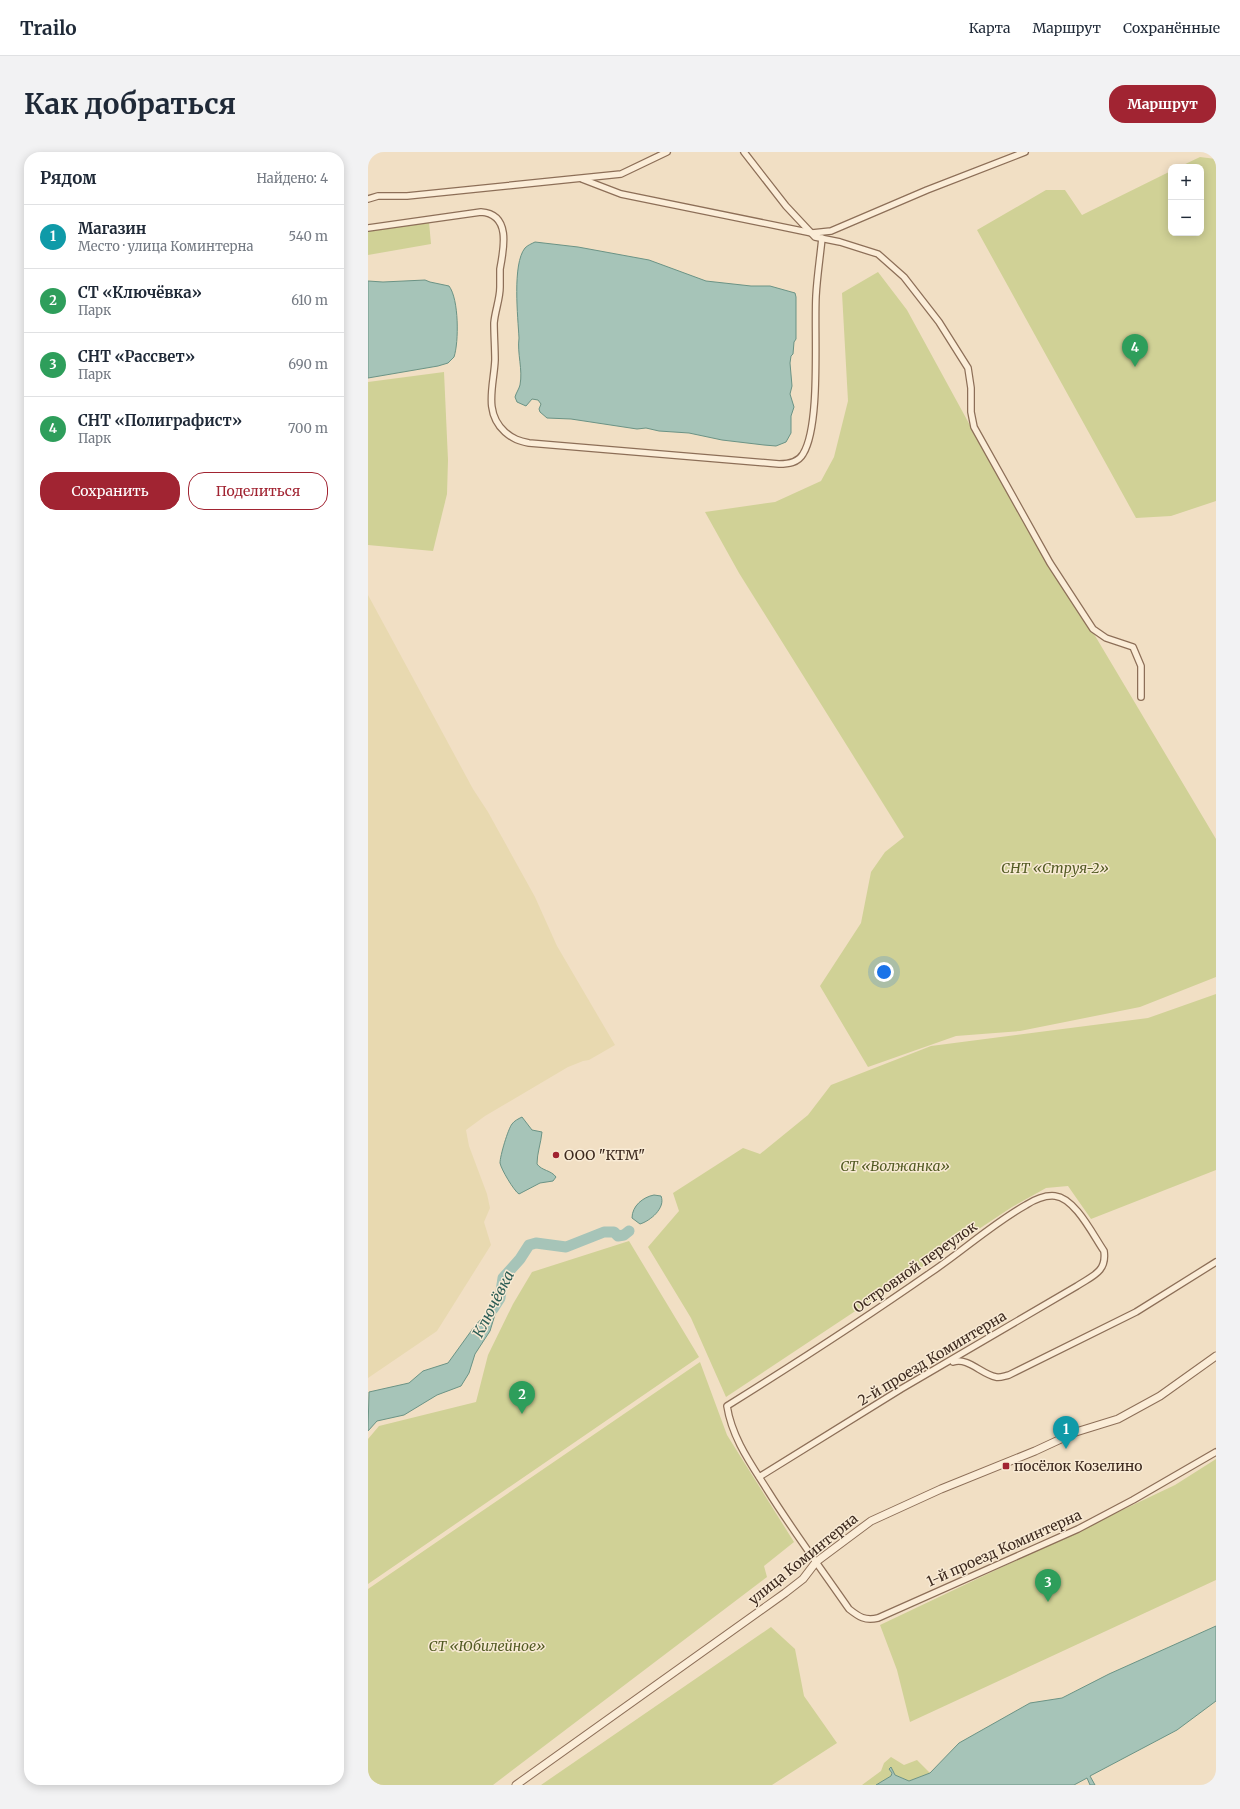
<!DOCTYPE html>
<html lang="ru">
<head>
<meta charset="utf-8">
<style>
  body { margin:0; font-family:Merriweather,serif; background:#f2f2f3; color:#1f2937 }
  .controls { position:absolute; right:12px; top:12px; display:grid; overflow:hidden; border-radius:8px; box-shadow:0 2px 10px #0003 }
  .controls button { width:36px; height:36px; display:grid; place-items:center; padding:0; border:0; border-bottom:1px solid #e0e1e3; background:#fff; color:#1f2937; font:20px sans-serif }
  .you { position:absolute; left:516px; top:820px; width:14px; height:14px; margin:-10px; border:3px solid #fff; border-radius:50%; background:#1a73e8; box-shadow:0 0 0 6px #1a73e833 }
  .badge { display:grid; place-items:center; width:26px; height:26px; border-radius:50%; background:#a12432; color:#fff; font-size:13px; font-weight:700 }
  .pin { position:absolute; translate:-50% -33px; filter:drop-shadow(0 1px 2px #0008) }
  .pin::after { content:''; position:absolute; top:21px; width:14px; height:12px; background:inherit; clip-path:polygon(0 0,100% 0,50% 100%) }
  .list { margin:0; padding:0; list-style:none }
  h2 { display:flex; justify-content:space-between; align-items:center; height:52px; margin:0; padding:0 16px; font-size:17px }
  h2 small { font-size:13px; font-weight:400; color:#747a83 }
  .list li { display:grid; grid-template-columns:26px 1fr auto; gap:12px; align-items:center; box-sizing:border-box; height:64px; padding:0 16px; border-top:1px solid #e0e1e3 }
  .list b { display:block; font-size:15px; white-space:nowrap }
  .list p { margin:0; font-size:13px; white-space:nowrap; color:#747a83 }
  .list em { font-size:13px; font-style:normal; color:#747a83 }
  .actions { display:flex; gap:8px; padding:12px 16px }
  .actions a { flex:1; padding:9px 0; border:1px solid #a12432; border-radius:16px; text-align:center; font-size:14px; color:#a12432 }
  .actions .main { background:#a12432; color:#fff }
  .map { position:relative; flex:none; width:848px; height:1633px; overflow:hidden; border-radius:16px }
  header { display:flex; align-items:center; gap:24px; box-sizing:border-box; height:56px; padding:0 20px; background:#fff; border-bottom:1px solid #e0e1e3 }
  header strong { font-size:19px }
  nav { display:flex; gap:22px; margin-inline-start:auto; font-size:14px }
  .intro { display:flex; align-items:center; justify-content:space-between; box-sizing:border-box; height:96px; padding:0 24px }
  h1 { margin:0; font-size:28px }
  .button { padding:10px 18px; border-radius:16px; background:#a12432; color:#fff; font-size:14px; font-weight:700 }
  main { display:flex; gap:24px; padding:0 24px }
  aside { flex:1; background:#fff; border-radius:16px; box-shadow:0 2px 10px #0003 }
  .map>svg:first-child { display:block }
  .farmland { fill:#e8d9b0 }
  .green { fill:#d0d196 }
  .water { fill:#a6c4b8; stroke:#6b9385 }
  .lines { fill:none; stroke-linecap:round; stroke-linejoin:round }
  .river { stroke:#a6c4b8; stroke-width:11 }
  .minor-casing { stroke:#8d6f58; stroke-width:8 }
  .tertiary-casing { stroke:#8d6f58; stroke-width:9 }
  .minor { stroke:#fbedd8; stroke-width:5.5 }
  .tertiary { stroke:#fbedd8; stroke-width:7 }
  .poi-dot { fill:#a12432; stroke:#f8ead4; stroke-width:1.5 }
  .labels { text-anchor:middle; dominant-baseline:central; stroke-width:3; stroke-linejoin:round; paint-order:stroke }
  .park-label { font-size:14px; font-style:italic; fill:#525a23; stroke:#f8ead4 }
  .poi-label { font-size:14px; fill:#3c291e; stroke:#f8ead4; text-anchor:start }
  .street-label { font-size:14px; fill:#3c291e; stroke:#f8ead4 }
  .water-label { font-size:15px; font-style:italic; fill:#2c5d55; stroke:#f8ead4 }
</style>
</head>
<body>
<header>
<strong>Trailo</strong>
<nav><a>Карта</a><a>Маршрут</a><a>Сохранённые</a></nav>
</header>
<div class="intro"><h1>Как добраться</h1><a class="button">Маршрут</a></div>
<main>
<aside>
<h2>Рядом<small>Найдено: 4</small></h2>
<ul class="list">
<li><span class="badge" style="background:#0f9aa8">1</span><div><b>Магазин</b><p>Место · улица Коминтерна</p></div><em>540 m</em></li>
<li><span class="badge" style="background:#2e9e5b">2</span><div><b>СТ «Ключёвка»</b><p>Парк</p></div><em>610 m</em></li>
<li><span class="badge" style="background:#2e9e5b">3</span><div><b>СНТ «Рассвет»</b><p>Парк</p></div><em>690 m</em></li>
<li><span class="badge" style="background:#2e9e5b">4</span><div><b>СНТ «Полиграфист»</b><p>Парк</p></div><em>700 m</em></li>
</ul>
<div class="actions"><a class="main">Сохранить</a><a>Поделиться</a></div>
</aside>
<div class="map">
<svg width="848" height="1633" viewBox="0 0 848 1633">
  <rect width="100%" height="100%" fill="#f1dfc4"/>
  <path class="farmland" d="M0,443L105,637L120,660L167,745L189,794L247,893L221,908L215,909L200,915L117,964L98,978L101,994L119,1042L122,1056L116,1070L123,1093L69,1179L0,1226Z"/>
  <g class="green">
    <path d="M832,5L848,7V349L803,364L768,366L609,78L678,38H697L714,63L803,19V81H833V15H811Z"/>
    <path d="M61,70L63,92L0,103V78Z"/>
    <path d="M510,120L539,158L604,277L848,687V825L772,855L652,879L588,884L500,915L452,834L493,771L503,720L517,700L536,685L371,421L337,360L407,350L453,329L466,305L480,249L474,141Z"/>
    <path d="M76,220L80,308L79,342L65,399L0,393V230Z"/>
    <path d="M848,842V1018L723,1067L700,1034L678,1036L644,1055L358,1245L323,1166L280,1095L311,1059L305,1041L375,996L392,1002L440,963L463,933L563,894L780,866Z"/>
    <path d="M261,1089L331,1205L0,1432V1287L11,1274L108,1250L120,1203L145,1152L164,1120Z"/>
    <path d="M332,1210L359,1283L426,1390L396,1414L399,1425L125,1633H0V1437Z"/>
    <path d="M848,1307V1428L542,1570L529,1518L512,1473L807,1333Z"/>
    <path d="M403,1475L427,1497L436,1544L469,1591L404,1633H173Z"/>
    <path d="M523,1605L536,1613L549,1608L562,1621L541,1629L527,1623L523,1616V1624L508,1633H494L513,1619L516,1611Z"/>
  </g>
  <g class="water">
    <path d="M167,90L210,95L281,108L338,129L383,134H402L427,141L428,145V187L426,190L425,202L423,204L422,211L424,234L422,242L426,255L423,264V281L418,290L408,294L396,293L354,288L321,281L291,279L278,276L269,277L203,267L179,266L172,260L171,257L173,252L170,248L164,247L158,254L149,250L147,245C148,241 151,237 152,233C155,217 149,202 151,186C150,166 144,112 157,96C160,93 163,92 167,90Z"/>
    <path d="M57,128L62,130L81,134C91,147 91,190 86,205L80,211L70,214L0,226V129L15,130Z"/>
    <path d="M154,965L164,978L174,980C173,991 169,1001 169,1012C174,1019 183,1018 188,1025L185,1029L172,1031L151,1042C146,1039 133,1017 132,1011C132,1004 140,977 144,972C146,969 150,967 154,965Z"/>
    <path d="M286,1043L293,1044C298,1056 282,1069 272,1072L264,1066C264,1054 275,1045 286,1043Z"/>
    <path d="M132,1146L122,1179L107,1202L101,1221L93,1234L69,1243L36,1263L9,1269L0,1279L1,1240L41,1231L55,1219L80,1211L106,1175Z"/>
    <path d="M848,1474V1549L809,1578L722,1624L727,1633H722L719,1626L706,1633H508L523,1624L524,1621L521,1617L523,1615L527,1623L541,1629L562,1621L591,1591L662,1551L694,1546L741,1522Z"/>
  </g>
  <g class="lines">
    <path class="river" d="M125,1157L132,1146L135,1126L152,1107L161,1093L168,1091L198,1095L236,1080H246L250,1084L256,1083L261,1079"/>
    <defs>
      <g id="minor">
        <path d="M376,0L418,54L447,85L472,90L510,102L536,125L571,170L600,216L603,236V260L606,275L682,411L725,477L738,486L765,495L773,514V545"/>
        <path d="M214,27L253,42L444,81L463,79L559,38L657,0"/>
        <path d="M0,47L10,44H39L253,22L299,0"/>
        <path d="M0,76L113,60C143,62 136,96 132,117C132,123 132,129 132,135C132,147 127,159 126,171C126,183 127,196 127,208C126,233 115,260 137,280C145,287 151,289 161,291L411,312C420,312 430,311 435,302C453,273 446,181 448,144C449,125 452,106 454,86"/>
        <path d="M585,1210C600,1205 613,1222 628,1225C632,1226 636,1224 641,1223L768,1160L848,1110"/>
        <path d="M391,1325L533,1237L709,1134C724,1124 739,1120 736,1099C725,1083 707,1046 687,1044C678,1043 666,1048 658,1053C624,1072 595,1099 562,1121C496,1167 428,1211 359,1254C364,1286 383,1312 400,1339C425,1379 454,1418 481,1457C491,1465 497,1469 510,1466L710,1377L765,1348L848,1300"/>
      </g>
      <path id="tertiary" d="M148,1633L417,1441L435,1427L448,1410L503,1369L573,1337L667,1299L708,1280L750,1267L792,1244L848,1204"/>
    </defs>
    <use href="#minor" class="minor-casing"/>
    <use href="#tertiary" class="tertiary-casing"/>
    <use href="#minor" class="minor"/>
    <use href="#tertiary" class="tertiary"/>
  </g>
  <g class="poi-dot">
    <circle cx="188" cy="1003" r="4"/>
    <rect x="634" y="1310" width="8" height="8" rx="2"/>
  </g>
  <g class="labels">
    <g class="park-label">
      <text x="687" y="716">СНТ «Струя-2»</text>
      <text x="527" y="1014">СТ «Волжанка»</text>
      <text x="119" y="1494">СТ «Юбилейное»</text>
    </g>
    <g class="poi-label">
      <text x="196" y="1003">ООО "КТМ"</text>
      <text x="646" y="1314">посёлок Козелино</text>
    </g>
    <g class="street-label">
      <text transform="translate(547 1115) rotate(-35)">Островной переулок</text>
      <text transform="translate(564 1206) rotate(-31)">2-й проезд Коминтерна</text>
      <text transform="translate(636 1396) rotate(-24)">1-й проезд Коминтерна</text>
      <text transform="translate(435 1407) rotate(-39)">улица Коминтерна</text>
    </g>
    <g class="water-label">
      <text transform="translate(125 1152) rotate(-63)">Ключёвка</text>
    </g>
  </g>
</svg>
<div class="controls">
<button>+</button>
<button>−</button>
</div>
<div class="you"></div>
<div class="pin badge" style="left:698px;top:1297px;background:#0f9aa8">1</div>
<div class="pin badge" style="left:154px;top:1262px;background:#2e9e5b">2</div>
<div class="pin badge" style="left:680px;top:1450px;background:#2e9e5b">3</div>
<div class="pin badge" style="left:767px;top:215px;background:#2e9e5b">4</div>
</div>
</main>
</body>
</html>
